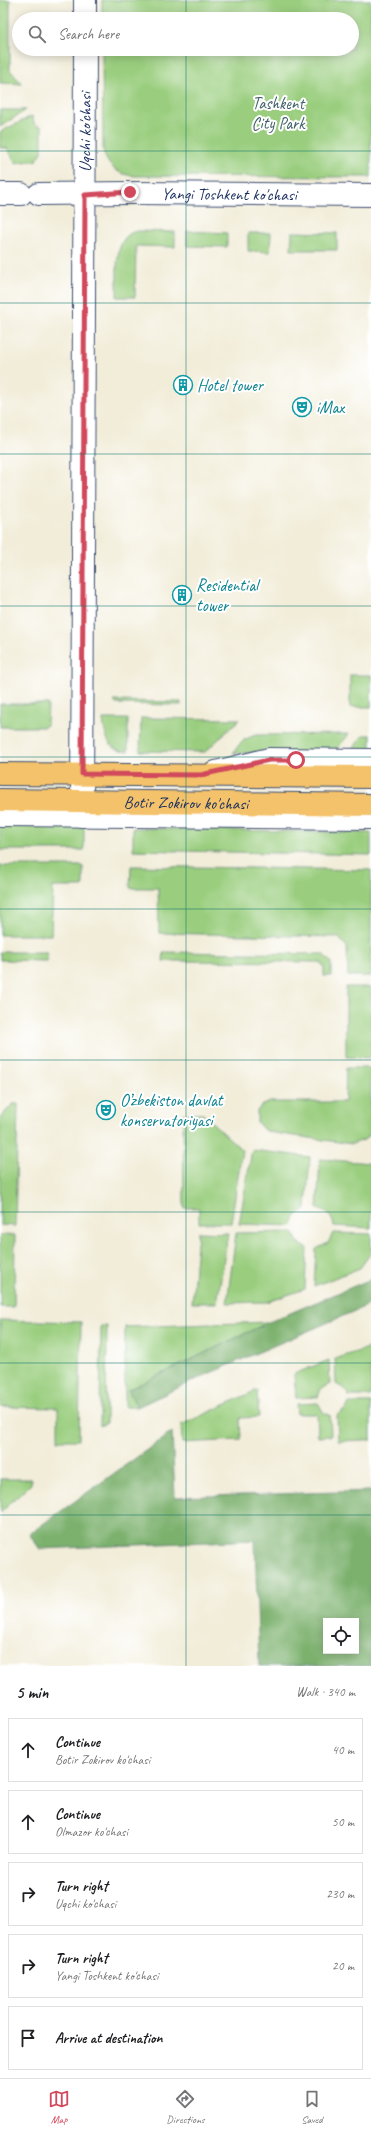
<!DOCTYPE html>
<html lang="en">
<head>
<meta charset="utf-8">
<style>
  body { margin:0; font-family:Caveat,sans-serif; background:#f2f2f2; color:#202124 }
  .controls { position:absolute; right:12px; bottom:12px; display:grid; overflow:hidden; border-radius:0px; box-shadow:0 2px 10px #0003 }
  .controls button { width:36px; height:36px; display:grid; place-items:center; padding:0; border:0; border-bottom:1px solid #e0e0e0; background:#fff; color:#202124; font:20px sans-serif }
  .stop { position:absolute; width:12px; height:12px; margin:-9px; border:3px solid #d1495b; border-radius:50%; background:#fff }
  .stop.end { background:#d1495b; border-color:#fff; box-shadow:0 1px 4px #0008 }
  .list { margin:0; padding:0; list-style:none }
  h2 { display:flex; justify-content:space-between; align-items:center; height:52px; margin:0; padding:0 16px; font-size:17px }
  h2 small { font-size:13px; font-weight:400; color:#757577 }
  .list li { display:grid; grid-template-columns:26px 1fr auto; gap:12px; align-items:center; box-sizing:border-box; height:64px; margin:0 8px 8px; padding:0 8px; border:1px solid #e0e0e0; border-radius:0px }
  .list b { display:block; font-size:15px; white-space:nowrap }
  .list p { margin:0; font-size:13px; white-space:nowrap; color:#757577 }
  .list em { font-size:13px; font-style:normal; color:#757577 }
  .icon { flex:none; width:22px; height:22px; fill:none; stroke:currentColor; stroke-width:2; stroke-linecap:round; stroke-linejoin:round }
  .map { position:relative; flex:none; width:371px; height:1666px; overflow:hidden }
  .search { position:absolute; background:#fff; box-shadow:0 2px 10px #0003; left:12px; right:12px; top:12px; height:44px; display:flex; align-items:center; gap:10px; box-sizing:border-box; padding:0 14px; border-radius:22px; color:#757577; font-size:15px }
  .sheet { height:412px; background:#fff }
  nav { display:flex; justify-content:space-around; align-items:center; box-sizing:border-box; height:56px; border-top:1px solid #e0e0e0; background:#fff; font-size:11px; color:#757577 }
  nav a { display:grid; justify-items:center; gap:2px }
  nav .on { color:#d1495b }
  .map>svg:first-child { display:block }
  .green { fill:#9ace7e; stroke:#5a7e6e }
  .forest { fill:#7bb16d; stroke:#4b7066; fill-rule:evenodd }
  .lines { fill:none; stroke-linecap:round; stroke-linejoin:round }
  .minor-casing { stroke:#3b4c70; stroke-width:24 }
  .major-casing { stroke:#3b4c70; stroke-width:24 }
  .minor { stroke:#fff; stroke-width:22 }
  .major { stroke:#f3c26a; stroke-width:22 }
  .route { stroke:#d1495b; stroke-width:5 }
  .grid { fill:none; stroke:#0f766e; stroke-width:1; stroke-opacity:0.55 }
  .labels { text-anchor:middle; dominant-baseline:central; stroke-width:4; stroke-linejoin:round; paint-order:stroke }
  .park-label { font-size:17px; fill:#415f68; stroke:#fff }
  .street-label { font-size:17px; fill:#1b2f5e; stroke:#fff }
  .culture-label { font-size:17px; fill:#0d838f; stroke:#fff; text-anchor:start }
</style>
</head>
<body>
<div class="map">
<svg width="371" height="1666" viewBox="0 0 371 1666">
  <rect width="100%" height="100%" fill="#fff"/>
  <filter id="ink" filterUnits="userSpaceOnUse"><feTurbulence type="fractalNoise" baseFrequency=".025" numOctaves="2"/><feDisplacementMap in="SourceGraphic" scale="8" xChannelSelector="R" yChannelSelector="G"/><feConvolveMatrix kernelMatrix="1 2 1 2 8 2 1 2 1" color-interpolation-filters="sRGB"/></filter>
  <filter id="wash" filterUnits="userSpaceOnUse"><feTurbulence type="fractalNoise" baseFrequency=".012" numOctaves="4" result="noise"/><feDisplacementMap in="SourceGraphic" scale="16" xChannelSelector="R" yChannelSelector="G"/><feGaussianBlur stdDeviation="0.9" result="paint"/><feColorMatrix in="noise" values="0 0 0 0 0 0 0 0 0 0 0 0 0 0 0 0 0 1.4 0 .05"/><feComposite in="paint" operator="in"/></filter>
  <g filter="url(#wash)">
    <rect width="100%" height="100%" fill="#f2edd9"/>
    <g class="green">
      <path d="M0,0H10V70L22,84L0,83Z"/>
      <path d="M102,0H371V177L135,176C118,175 106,166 103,149L102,49H352V19H102Z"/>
      <path d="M0,110H26L0,127Z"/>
      <path d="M32,116L35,125L42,127V152L37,160L16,163L7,148H0V132Z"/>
      <path d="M137,231L175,232V247L136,246L135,297H117C118,277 111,236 137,231Z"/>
      <path d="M187,231L227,233V247L187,246Z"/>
      <path d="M292,232L337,233V250H291Z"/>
      <path d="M248,233H271L270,252L248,251Z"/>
      <rect x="350" y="675" width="21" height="32"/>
      <path d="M114,701L181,702V705L116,704Z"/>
      <path d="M0,704H48L47,725L44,727H0Z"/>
      <path d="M141,718L240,719L205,752L140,751Z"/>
      <path d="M103,719H128V751C107,751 105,736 103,719Z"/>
      <path d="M349,734L334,753H233L242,741L255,735Z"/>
      <path d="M363,735H371V751L352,750Z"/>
      <rect x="0" y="826" width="84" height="24"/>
      <path d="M133,828L371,833V855L133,850Z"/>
      <path d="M0,866H83V887H53L51,935H0Z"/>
      <path d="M131,866L371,870V976H348L347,947L338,937L159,933L158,888H130Z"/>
      <path d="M0,952H47V961L0,960Z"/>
      <path d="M164,952L323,954L331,962V976H324V966L319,962L163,961Z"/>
      <path d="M346,987H371V1058L346,1057Z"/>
      <path d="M346,1068H371V1134L364,1140L352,1144L274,1133L264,1130L257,1122V1111L261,1106L270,1102H345Z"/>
      <path d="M13,1104H18L15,1226L0,1225V1118Z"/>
      <path d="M183,1114H203L242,1150L231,1223H199V1208H184Z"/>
      <path d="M252,1150L310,1157L306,1208L295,1217L292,1226L239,1224Z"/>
      <path d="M320,1159L371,1163V1228L334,1226C332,1216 326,1210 317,1208Z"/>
      <path d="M198,1232L228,1233L217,1303H192Z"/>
      <path d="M293,1232L298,1243L307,1248L305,1289L267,1302L227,1303L236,1233Z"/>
      <path d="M333,1233L371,1234V1253L360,1268L314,1286L316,1249L328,1243Z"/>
      <path d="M0,1235H15L14,1307H0Z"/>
      <path d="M0,1320L81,1322L79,1440H58V1408L0,1407Z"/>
      <path d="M269,1322L129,1390L137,1407H125V1327Z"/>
      <path d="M101,1326H107L106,1423L100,1426Z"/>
      <path d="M371,1347V1396H349L345,1389L336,1384L335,1359Z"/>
      <path d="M329,1360L330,1384L321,1389L318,1397L296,1398L294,1374Z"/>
      <path d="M257,1390L259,1417L240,1418L241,1440L182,1443L181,1425Z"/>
      <path d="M318,1403L324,1413L330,1415L331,1436L318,1437L317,1414H297L296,1404Z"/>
      <path d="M349,1403H371V1440L338,1441L337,1415L346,1409Z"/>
      <path d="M0,1479H31V1484L0,1513Z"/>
    </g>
    <g class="forest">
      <path d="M371,1279V1304L208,1374L137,1407L128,1390L269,1322Z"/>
      <path d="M172,1432L175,1497L371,1491V1666H259L255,1540L40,1549L29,1534ZM326,1621H356V1651H326Z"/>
    </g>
  </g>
  <g filter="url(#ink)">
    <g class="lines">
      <defs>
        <g id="minor">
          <path d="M85,19V0"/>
          <path d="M0,194H21"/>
          <path id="s1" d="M39,194L130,193L371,195"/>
          <path d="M216,772L269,759L371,760"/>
          <path d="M0,815L371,818"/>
          <path id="s2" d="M82,816L85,49"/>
        </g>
        <g id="major">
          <path d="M0,774L371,777"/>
          <path id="s3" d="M0,800L371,805"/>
        </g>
      </defs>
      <use href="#minor" class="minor-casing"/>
      <use href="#major" class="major-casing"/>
      <use href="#minor" class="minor"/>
      <use href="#major" class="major"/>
    </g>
  </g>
  <g class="lines" filter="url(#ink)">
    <path class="route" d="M130,192L85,195L82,774L201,775L269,760H296"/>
  </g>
  <path class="grid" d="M186,0V19M186,49V1666M0,151H371M0,303H371M0,454H371M0,606H371M0,757H371M0,909H371M0,1060H371M0,1212H371M0,1363H371M0,1515H371"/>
  <defs>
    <symbol id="building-ring" viewBox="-11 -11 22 22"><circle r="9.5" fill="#fff" stroke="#0f9aa8" stroke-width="1.5"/><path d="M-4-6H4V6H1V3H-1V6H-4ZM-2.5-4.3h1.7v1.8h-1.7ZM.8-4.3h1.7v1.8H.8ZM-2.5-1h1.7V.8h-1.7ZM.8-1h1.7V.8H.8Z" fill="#0f9aa8"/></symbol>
    <symbol id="theatre-ring" viewBox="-11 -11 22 22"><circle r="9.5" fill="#fff" stroke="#0f9aa8" stroke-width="1.5"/><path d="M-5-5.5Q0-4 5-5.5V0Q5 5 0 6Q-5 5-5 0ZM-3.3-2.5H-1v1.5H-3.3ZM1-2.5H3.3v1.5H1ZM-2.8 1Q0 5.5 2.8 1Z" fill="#0f9aa8"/></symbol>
  </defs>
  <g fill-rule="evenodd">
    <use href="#building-ring" x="172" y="374" width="22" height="22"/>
    <use href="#theatre-ring" x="291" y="396" width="22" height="22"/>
    <use href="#building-ring" x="171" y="584" width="22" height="22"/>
    <use href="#theatre-ring" x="95" y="1099" width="22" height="22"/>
  </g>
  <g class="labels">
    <g class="park-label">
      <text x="278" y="103">Tashkent<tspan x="278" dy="20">City Park</tspan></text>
    </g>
    <g class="street-label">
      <text stroke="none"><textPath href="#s2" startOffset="684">Uqchi ko'chasi</textPath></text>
      <text stroke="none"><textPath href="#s1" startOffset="190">Yangi Toshkent ko'chasi</textPath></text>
      <text stroke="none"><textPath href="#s3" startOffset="186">Botir Zokirov ko'chasi</textPath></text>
    </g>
    <g class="culture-label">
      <text x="197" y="385">Hotel tower</text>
      <text x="316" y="407">iMax</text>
      <text x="196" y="585">Residential<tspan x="196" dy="20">tower</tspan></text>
      <text x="120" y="1100">O’zbekiston davlat<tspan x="120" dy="20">konservatoriyasi</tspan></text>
    </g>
  </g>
</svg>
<div class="controls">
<button><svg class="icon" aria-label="locate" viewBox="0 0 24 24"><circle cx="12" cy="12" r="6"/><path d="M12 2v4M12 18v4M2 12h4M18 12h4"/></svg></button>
</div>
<div class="stop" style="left:296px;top:760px"></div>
<div class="stop end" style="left:130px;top:192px"></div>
<div class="search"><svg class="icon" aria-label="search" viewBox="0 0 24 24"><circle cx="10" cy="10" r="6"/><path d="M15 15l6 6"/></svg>Search here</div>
</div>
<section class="sheet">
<h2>5 min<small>Walk · 340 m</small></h2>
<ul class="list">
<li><svg class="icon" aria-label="ahead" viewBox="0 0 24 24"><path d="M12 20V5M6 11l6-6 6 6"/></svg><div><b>Continue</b><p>Botir Zokirov ko'chasi</p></div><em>40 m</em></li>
<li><svg class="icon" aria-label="ahead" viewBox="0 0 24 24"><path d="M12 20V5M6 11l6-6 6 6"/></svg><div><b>Continue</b><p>Olmazor ko'chasi</p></div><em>50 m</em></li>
<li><svg class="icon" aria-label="right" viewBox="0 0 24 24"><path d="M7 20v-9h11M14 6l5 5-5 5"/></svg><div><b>Turn right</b><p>Uqchi ko'chasi</p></div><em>230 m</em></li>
<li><svg class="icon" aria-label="right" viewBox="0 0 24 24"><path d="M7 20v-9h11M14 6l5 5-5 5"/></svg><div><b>Turn right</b><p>Yangi Toshkent ko'chasi</p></div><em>20 m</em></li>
<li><svg class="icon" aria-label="arrive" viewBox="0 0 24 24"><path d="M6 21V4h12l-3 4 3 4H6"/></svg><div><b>Arrive at destination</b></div></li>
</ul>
</section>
<nav>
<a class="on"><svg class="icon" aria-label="map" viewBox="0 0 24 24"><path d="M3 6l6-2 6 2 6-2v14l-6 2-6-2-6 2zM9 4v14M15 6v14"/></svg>Map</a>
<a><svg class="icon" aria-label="directions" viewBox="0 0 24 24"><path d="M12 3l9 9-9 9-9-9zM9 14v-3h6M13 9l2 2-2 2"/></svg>Directions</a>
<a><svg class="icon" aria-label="saved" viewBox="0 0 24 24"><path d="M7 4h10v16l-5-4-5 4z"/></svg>Saved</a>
</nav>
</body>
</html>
